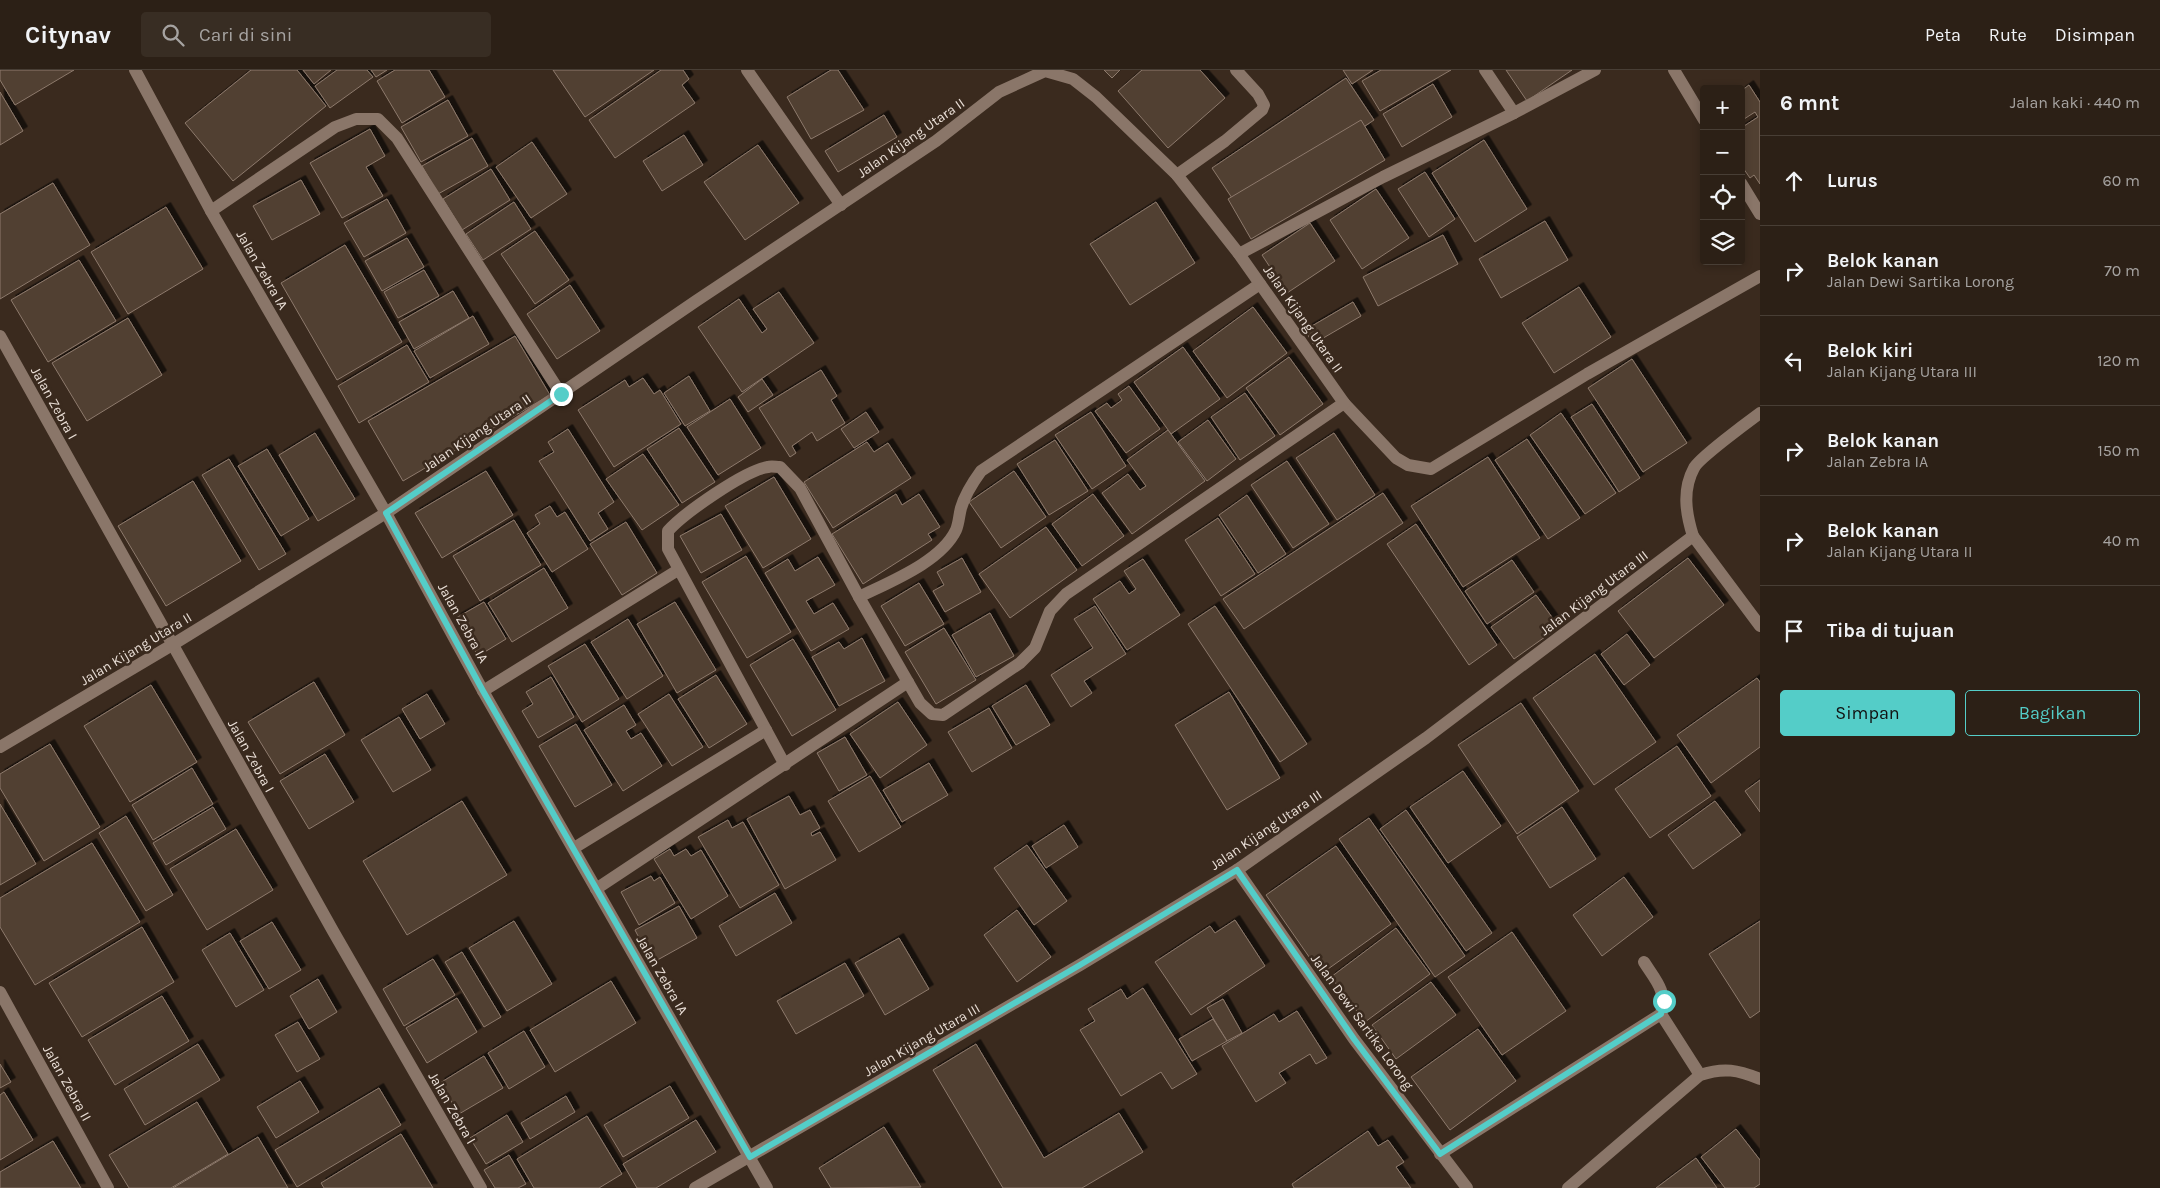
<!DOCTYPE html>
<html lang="id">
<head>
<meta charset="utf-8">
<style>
  body { margin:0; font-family:Karla,sans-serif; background:#382d23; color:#f1f3f6 }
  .controls { position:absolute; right:15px; top:15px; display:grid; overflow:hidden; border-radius:5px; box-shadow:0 2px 8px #0003 }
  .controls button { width:45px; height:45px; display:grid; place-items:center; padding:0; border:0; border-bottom:1px solid #483e35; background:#2c2016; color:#f1f3f6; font:25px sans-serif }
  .stop { position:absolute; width:15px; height:15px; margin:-11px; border:4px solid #54cdc8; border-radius:50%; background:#fff }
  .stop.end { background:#54cdc8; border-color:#fff; box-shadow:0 1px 5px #0008 }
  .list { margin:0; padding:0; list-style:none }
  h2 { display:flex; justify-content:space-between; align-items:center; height:65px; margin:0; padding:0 20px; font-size:21px }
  h2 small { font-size:16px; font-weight:400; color:#a6a3a1 }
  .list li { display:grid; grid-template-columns:32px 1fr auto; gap:15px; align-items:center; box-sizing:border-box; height:90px; padding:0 20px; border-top:1px solid #483e35 }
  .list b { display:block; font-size:19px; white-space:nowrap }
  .list p { margin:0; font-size:16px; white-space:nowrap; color:#a6a3a1 }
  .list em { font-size:16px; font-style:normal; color:#a6a3a1 }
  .actions { display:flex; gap:10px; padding:15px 20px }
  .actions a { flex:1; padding:11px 0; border:1px solid #54cdc8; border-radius:5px; text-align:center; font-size:18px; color:#54cdc8 }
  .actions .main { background:#54cdc8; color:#111 }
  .icon { flex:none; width:28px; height:28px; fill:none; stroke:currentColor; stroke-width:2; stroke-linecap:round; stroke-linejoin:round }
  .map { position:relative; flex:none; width:1760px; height:1118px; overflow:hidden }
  header { display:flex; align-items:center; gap:30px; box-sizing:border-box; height:70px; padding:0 25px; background:#2c2016; border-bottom:1px solid #483e35 }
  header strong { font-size:24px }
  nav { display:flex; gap:28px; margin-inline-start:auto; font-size:18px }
  .search { width:350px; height:45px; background:#382d23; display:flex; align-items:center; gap:12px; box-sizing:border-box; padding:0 18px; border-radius:5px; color:#a6a3a1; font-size:19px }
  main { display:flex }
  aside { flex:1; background:#2c2016 }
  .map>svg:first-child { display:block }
  .building { fill:#513f32; stroke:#8d7a6c; filter:url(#shadow) }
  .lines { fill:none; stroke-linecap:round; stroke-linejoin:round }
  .minor { stroke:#8a7669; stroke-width:12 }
  .route { stroke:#54cdc8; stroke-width:6 }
  .labels { text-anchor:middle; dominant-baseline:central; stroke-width:5; stroke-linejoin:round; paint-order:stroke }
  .street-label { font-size:14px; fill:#eadfd7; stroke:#3a2a1e }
</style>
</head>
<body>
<header>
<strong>Citynav</strong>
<div class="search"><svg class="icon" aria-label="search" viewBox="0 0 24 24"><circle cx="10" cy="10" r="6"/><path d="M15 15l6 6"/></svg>Cari di sini</div>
<nav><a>Peta</a><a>Rute</a><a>Disimpan</a></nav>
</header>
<main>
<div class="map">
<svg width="1760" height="1118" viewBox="0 0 1760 1118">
  <defs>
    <filter id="shadow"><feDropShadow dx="4.5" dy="-4.5" stdDeviation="0" flood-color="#0009"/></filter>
  </defs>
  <rect width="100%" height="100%" fill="#3a2a1e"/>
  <g class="building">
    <path d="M0,0H74L15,35L0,10Z"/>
    <path d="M251,0H297L326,36L233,111L185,53Z"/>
    <path d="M303,0H331L314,14Z"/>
    <path d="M337,0H367L373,7L330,38L315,16Z"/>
    <path d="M371,0H387L376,7Z"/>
    <path d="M395,0H429L445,27L402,53L377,11Z"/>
    <path d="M553,0H654L585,47Z"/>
    <path d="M661,0H683L689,9L682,15L695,33L615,88L589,50Z"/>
    <path d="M831,0H838L864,40L811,69L787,27Z"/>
    <path d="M1104,0H1120L1112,8Z"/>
    <path d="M1142,0H1200L1225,28L1168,78L1118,21Z"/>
    <path d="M1343,0H1373L1352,14Z"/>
    <path d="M1381,0H1451L1380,41L1362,11Z"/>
    <path d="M1506,0H1572L1527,31Z"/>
    <path d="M1346,8L1374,50L1240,140L1212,98Z"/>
    <path d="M1433,14L1452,47L1402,77L1383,44Z"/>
    <path d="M1749,15L1760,32V114L1754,105L1750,108L1741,95V58L1758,47L1755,42L1741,51V21Z"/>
    <path d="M0,22L23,61L0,75Z"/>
    <path d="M448,30L468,66L421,92L401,57Z"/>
    <path d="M884,45L897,67L838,102L825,81Z"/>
    <path d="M1361,50L1385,90L1251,169L1228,129Z"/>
    <path d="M370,59L385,86L366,97L383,126L342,148L310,93Z"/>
    <path d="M684,65L703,95L662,121L643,91Z"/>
    <path d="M472,68L488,96L438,124L422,96Z"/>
    <path d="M1484,70L1527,139L1475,172L1432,103Z"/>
    <path d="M532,72L567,124L531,148L496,97Z"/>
    <path d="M758,75L799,133L745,170L704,112Z"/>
    <path d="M491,99L510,130L462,160L443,129Z"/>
    <path d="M1425,102L1455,149L1429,167L1398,119Z"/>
    <path d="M301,110L320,144L272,170L253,136Z"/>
    <path d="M53,113L90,175L0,229V144Z"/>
    <path d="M1376,119L1409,168L1362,199L1330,150Z"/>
    <path d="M387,129L406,163L364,187L344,153Z"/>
    <path d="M514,132L531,159L483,190L466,164Z"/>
    <path d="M1156,132L1195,193L1130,235L1090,174Z"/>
    <path d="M166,137L203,199L128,244L91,182Z"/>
    <path d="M1545,151L1568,190L1501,228L1479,189Z"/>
    <path d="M1310,153L1335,191L1287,223L1262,185Z"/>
    <path d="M535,161L569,210L535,234L501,184Z"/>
    <path d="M1443,165L1458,194L1378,236L1363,207Z"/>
    <path d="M407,168L424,197L382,221L365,191Z"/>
    <path d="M345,175L402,272L337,310L281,213Z"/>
    <path d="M79,190L116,251L48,292L11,230Z"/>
    <path d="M424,200L439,226L398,248L384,222Z"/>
    <path d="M570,215L600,261L557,289L527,244Z"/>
    <path d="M1579,217L1611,267L1554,303L1522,253Z"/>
    <path d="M453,221L469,248L414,279L399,252Z"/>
    <path d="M779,222L814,273L742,322L698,257L739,229L762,263L767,259L753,239Z"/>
    <path d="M1353,232L1361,246L1313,274L1305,260Z"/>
    <path d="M1253,237L1287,283L1227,328L1193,281Z"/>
    <path d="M473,246L489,274L430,308L414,281Z"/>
    <path d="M128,248L162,305L87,351L52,293Z"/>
    <path d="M515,266L550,325L403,411L368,351Z"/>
    <path d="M407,275L429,312L359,353L338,316Z"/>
    <path d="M1183,277L1220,329L1171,364L1134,312Z"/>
    <path d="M1289,287L1323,334L1280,365L1246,318Z"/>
    <path d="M1632,289L1687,373L1643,402L1588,318Z"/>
    <path d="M821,300L837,326L831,330L845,353L817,371L812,362L792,376L796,383L790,387L759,338Z"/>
    <path d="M689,306L710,341L685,356L664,323Z"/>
    <path d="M643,308L654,324L660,320L681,354L614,397L578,340L625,310L629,317Z"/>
    <path d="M762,309L773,325L748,342L738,327Z"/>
    <path d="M1129,316L1160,359L1126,383L1095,341L1107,333L1111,338L1122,330L1118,324Z"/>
    <path d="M1245,323L1275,366L1240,390L1211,347Z"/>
    <path d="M730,329L761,378L718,405L687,357Z"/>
    <path d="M1592,334L1640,408L1619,422L1571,347Z"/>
    <path d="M866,342L879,362L854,378L841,359Z"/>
    <path d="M1091,342L1126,396L1092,419L1055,365Z"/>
    <path d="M1561,343L1616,423L1585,444L1530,365Z"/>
    <path d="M1208,350L1236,389L1207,411L1178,372Z"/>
    <path d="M679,358L715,412L682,433L647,379Z"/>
    <path d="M568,359L614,432L598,443L608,459L590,471L539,391L554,382L548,372Z"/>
    <path d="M1168,360L1205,411L1132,464L1102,423L1128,404L1140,420L1146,416L1127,390Z"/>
    <path d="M315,363L355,429L318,451L279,385Z"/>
    <path d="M1334,363L1375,425L1337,450L1296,388Z"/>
    <path d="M1527,369L1580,448L1548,469L1495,390Z"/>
    <path d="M1055,370L1088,421L1049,445L1017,394Z"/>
    <path d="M867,372L874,382L888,373L911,408L833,458L804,412Z"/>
    <path d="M267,379L309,449L281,466L238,396Z"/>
    <path d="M643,384L679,435L642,460L606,409Z"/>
    <path d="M1488,387L1540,468L1463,517L1411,436Z"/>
    <path d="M229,389L286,484L259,500L202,405Z"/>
    <path d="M1287,391L1329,454L1293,478L1251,415Z"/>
    <path d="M486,401L513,445L442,488L415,443Z"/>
    <path d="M1014,401L1046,447L1001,478L969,432Z"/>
    <path d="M774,407L811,469L763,498L725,436Z"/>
    <path d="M193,411L241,491L166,536L118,456Z"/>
    <path d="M1383,423L1403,453L1244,559L1223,529Z"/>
    <path d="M896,424L902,435L919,424L940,457L928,464L932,470L863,514L832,464Z"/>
    <path d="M1093,424L1124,466L1082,496L1052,454Z"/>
    <path d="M1247,425L1286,484L1258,503L1219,445Z"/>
    <path d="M550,436L557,447L565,442L588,479L552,502L527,463L540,454L535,445Z"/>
    <path d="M721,444L742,480L701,503L680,466Z"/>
    <path d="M1218,448L1255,504L1221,526L1185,470Z"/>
    <path d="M514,450L541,495L480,531L453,486Z"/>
    <path d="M626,452L657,503L622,525L590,474Z"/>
    <path d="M1416,454L1497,575L1469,595L1387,474Z"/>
    <path d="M1046,457L1077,500L1010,548L979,504Z"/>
    <path d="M746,486L791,562L747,588L702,512Z"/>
    <path d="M818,487L835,515L806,531L814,544L833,533L849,559L811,581L765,503L788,489L795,501Z"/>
    <path d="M962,488L981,522L945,542L933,521L944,515L937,502Z"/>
    <path d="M1688,488L1724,535L1654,588L1618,541Z"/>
    <path d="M1143,489L1180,545L1127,580L1093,529L1120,511L1129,524L1136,519L1124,501Z"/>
    <path d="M1512,490L1534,522L1487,554L1465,521Z"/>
    <path d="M544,498L568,538L512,572L488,533Z"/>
    <path d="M919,513L944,554L905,576L881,536Z"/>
    <path d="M1536,525L1559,557L1514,589L1491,557Z"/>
    <path d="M484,532L506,569L478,586L456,548Z"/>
    <path d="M675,532L716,600L677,623L637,554Z"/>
    <path d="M1095,536L1126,584L1084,611L1092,623L1071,637L1051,605L1093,578L1074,549Z"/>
    <path d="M1215,536L1307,674L1280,692L1188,554Z"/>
    <path d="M990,543L1014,586L976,607L952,565Z"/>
    <path d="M628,549L663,606L627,629L591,572Z"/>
    <path d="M944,558L976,610L936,634L905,582Z"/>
    <path d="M1627,564L1650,595L1624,615L1601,584Z"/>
    <path d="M862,568L885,611L839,636L812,587L839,572L844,579Z"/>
    <path d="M793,569L836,640L792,666L750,595Z"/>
    <path d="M585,574L619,629L582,652L548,596Z"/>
    <path d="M1595,584L1656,672L1594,715L1533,628Z"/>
    <path d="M716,605L747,654L709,678L678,629Z"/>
    <path d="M551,607L574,647L538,668L522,641L533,634L526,622Z"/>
    <path d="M1757,608L1760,612V677L1711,713L1677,665Z"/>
    <path d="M314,612L345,665L280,704L248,652Z"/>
    <path d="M151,615L197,692L130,732L84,656Z"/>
    <path d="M1026,615L1050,655L1016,675L992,636Z"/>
    <path d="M1229,622L1280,708L1227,740L1175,655Z"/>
    <path d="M427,624L445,654L420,669L402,639Z"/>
    <path d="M669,624L703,677L672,696L638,644Z"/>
    <path d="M898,632L927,675L880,708L850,664Z"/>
    <path d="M1521,633L1579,721L1517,764L1458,675Z"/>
    <path d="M624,635L636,655L626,661L631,669L641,663L662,696L623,721L584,660Z"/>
    <path d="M989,638L1012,678L972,702L948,662Z"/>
    <path d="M399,647L431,700L393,722L361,670Z"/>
    <path d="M576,654L612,715L575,737L539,676Z"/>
    <path d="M845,667L867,705L839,721L817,683Z"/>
    <path d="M50,674L100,757L44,791L0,718V704Z"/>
    <path d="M1677,676L1711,726L1650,768L1615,719Z"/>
    <path d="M325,684L354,732L309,759L280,711Z"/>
    <path d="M929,693L948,725L902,752L883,720Z"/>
    <path d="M192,698L213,734L153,770L132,735Z"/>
    <path d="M1463,701L1501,756L1448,793L1410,737Z"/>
    <path d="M870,706L901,757L859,782L828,731Z"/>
    <path d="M1760,710V742L1745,721Z"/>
    <path d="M789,726L800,745L810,740L820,758L811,763L812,766L820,762L836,790L785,819L747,749Z"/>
    <path d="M462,731L507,805L407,865L363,791Z"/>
    <path d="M1715,731L1741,765L1693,799L1668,765Z"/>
    <path d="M0,734L36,794L0,815Z"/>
    <path d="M213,737L226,759L166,795L153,773Z"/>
    <path d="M1562,737L1596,789L1550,818L1517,767Z"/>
    <path d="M1406,740L1492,863L1466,881L1380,759Z"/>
    <path d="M126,746L173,825L146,841L99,763Z"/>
    <path d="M1369,748L1465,886L1435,907L1339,769Z"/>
    <path d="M728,750L732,758L743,752L779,815L740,838L698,767Z"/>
    <path d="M1064,755L1078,777L1046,798L1032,776Z"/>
    <path d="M236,759L273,820L207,860L170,799Z"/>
    <path d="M92,773L140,852L35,915L0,857V828Z"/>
    <path d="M1027,775L1067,831L1034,855L994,798Z"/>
    <path d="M1336,776L1391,854L1321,904L1266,825Z"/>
    <path d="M670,779L674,786L686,779L691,786L701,780L728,826L691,849L654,789Z"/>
    <path d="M651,806L654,811L660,807L675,833L639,855L621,822Z"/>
    <path d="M1624,807L1653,847L1602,886L1573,845Z"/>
    <path d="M775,823L792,853L736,886L719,856Z"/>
    <path d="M679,836L697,868L652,893L635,860Z"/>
    <path d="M1017,840L1051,887L1017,912L984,865Z"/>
    <path d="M1235,850L1265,896L1191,945L1155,892L1210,856L1215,863Z"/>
    <path d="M514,851L552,914L507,941L469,878Z"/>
    <path d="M1760,851V941L1750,948L1709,884Z"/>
    <path d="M272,852L301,900L269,919L240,871Z"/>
    <path d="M142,857L174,912L82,967L49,913Z"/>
    <path d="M1396,858L1430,904L1365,952L1331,907Z"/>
    <path d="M1512,862L1566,941L1502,985L1448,907Z"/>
    <path d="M230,863L264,920L236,937L202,880Z"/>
    <path d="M899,868L929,919L885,945L855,893Z"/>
    <path d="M462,882L501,947L484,957L445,892Z"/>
    <path d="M433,889L455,925L404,956L383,919Z"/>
    <path d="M845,893L864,926L796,964L777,931Z"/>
    <path d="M318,909L337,942L309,959L290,926Z"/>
    <path d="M611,911L636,953L555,1002L530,960Z"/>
    <path d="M1431,912L1456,945L1396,989L1372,955Z"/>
    <path d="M1143,918L1197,1004L1172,1019L1161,1002L1121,1026L1080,960L1095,951L1088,939L1121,919L1127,929Z"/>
    <path d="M162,926L189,971L115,1015L88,970Z"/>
    <path d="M457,928L477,962L427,993L406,958Z"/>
    <path d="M1223,929L1242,963L1227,971L1207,938Z"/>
    <path d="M1297,941L1327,988L1316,994L1310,984L1279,1003L1286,1013L1256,1032L1222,976L1274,944L1279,952Z"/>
    <path d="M1213,949L1227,971L1192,991L1179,969Z"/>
    <path d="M298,952L320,989L297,1002L275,965Z"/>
    <path d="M1478,959L1516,1011L1450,1060L1411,1007Z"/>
    <path d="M524,961L545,997L509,1019L488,983Z"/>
    <path d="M198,974L220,1010L145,1055L124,1019Z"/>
    <path d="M976,974L1044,1088L1119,1043L1143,1082L1082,1118H1003L933,1000Z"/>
    <path d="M484,986L503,1018L459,1044L440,1013Z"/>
    <path d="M0,994L11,1012L0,1018Z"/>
    <path d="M300,1011L319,1042L276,1068L257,1037Z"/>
    <path d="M670,1016L689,1048L623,1087L604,1055Z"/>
    <path d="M379,1018L401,1055L297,1117L275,1080Z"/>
    <path d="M4,1022L33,1070L0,1090V1025Z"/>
    <path d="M566,1026L575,1042L530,1069L521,1053Z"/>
    <path d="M197,1032L228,1084L171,1118H129L109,1085Z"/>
    <path d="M507,1045L523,1072L486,1094L470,1068Z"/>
    <path d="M587,1046L622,1104L599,1118H534L517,1089Z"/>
    <path d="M696,1050L716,1082L656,1118H637L623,1094Z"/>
    <path d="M884,1057L921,1117L831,1118L819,1098Z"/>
    <path d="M1736,1059L1760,1090V1114L1754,1118H1725L1701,1087Z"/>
    <path d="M1368,1061L1378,1076L1388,1070L1404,1092L1396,1097L1411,1118H1294L1292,1114Z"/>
    <path d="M401,1064L433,1118H324L321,1113Z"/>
    <path d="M258,1067L288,1118H173Z"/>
    <path d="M53,1071L81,1118H0V1102Z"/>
    <path d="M509,1085L526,1114L518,1118H495L484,1100Z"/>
    <path d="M1696,1088L1717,1118H1656Z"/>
  </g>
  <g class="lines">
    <g class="minor">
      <path d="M135,0L211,141L386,443L483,621L767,1118"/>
      <path d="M747,0L841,135"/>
      <path d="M1485,0L1514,43"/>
      <path d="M1674,0L1704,50"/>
      <path d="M1177,105L1225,71L1262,40L1264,35L1258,24L1236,0"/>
      <path d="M1741,113L1760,144"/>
      <path d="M211,141L335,57L356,49H378L397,68L561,324"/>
      <path d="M1239,184L1383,107L1514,43L1595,0"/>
      <path d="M0,266L333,861L481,1118"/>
      <path d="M1693,466L1760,556"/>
      <path d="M859,527C889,512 941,492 956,460C959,453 959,445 961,438C965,424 973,412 981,401L1260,214"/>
      <path d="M483,621L678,500"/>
      <path d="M0,677L172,575L386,443L696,231L936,71L999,22L1045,1L1073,9L1096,27L1177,105L1239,184L1344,333L1396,388L1408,395L1431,399L1587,304L1760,206"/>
      <path d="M785,695L668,479V461C683,444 745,400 768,397C771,396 776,397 780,397L800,418L859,527L920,633L932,644L943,645L1020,593L1035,578L1050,541L1066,524L1344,333"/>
      <path d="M574,778L766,660"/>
      <path d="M1237,800L1354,969L1467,1118"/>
      <path d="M596,819L908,612"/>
      <path d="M0,922L108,1118"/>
      <path d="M1661,944L1700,1005"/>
      <path d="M1440,1084L1661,944C1667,920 1656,911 1644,892"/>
      <path d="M695,1118L1080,895L1237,800L1426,668L1693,466C1686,444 1682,420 1694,398C1698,389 1749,351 1760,343"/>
      <path d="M1568,1118L1700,1005C1724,997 1738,1000 1760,1009"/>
    </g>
  </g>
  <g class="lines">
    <path class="route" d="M561,324L386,443L483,621L750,1087L1080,895L1237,800L1354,969L1440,1084L1661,944L1664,931"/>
  </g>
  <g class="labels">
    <g class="street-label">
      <text transform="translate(911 68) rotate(-35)">Jalan Kijang Utara II</text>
      <text transform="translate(262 200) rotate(60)">Jalan Zebra IA</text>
      <text transform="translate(1303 249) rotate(55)">Jalan Kijang Utara II</text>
      <text transform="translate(54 333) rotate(61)">Jalan Zebra I</text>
      <text transform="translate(477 363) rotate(-34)">Jalan Kijang Utara II</text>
      <text transform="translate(1594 523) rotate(-37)">Jalan Kijang Utara III</text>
      <text transform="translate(463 553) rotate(61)">Jalan Zebra IA</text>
      <text transform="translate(136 579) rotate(-31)">Jalan Kijang Utara II</text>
      <text transform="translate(251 686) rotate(61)">Jalan Zebra I</text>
      <text transform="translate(1266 760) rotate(-34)">Jalan Kijang Utara III</text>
      <text transform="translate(662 905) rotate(60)">Jalan Zebra IA</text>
      <text transform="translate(1362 952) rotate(54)">Jalan Dewi Sartika Lorong</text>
      <text transform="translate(922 970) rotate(-30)">Jalan Kijang Utara III</text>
      <text transform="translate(67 1013) rotate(61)">Jalan Zebra II</text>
      <text transform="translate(452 1038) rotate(60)">Jalan Zebra I</text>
    </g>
  </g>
</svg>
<div class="controls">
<button>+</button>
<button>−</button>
<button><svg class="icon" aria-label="locate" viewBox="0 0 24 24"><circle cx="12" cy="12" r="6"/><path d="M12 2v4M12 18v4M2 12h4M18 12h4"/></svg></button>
<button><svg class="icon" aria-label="layers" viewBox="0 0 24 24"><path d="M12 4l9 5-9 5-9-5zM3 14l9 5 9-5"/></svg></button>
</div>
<div class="stop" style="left:1664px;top:931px"></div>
<div class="stop end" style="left:561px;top:324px"></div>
</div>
<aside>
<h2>6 mnt<small>Jalan kaki · 440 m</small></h2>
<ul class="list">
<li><svg class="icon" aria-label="ahead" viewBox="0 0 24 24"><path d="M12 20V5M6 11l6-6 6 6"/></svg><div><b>Lurus</b></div><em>60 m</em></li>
<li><svg class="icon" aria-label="right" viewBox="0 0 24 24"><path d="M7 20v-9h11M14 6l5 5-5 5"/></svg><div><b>Belok kanan</b><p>Jalan Dewi Sartika Lorong</p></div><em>70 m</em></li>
<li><svg class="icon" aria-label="left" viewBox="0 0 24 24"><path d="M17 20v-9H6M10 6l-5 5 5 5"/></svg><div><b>Belok kiri</b><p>Jalan Kijang Utara III</p></div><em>120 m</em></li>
<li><svg class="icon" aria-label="right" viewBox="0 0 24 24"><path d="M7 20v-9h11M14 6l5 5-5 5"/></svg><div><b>Belok kanan</b><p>Jalan Zebra IA</p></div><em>150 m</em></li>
<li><svg class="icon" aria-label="right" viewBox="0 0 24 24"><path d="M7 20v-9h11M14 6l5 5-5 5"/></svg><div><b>Belok kanan</b><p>Jalan Kijang Utara II</p></div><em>40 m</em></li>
<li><svg class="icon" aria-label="arrive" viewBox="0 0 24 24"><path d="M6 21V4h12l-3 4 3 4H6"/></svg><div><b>Tiba di tujuan</b></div></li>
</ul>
<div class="actions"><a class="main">Simpan</a><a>Bagikan</a></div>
</aside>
</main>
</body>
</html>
